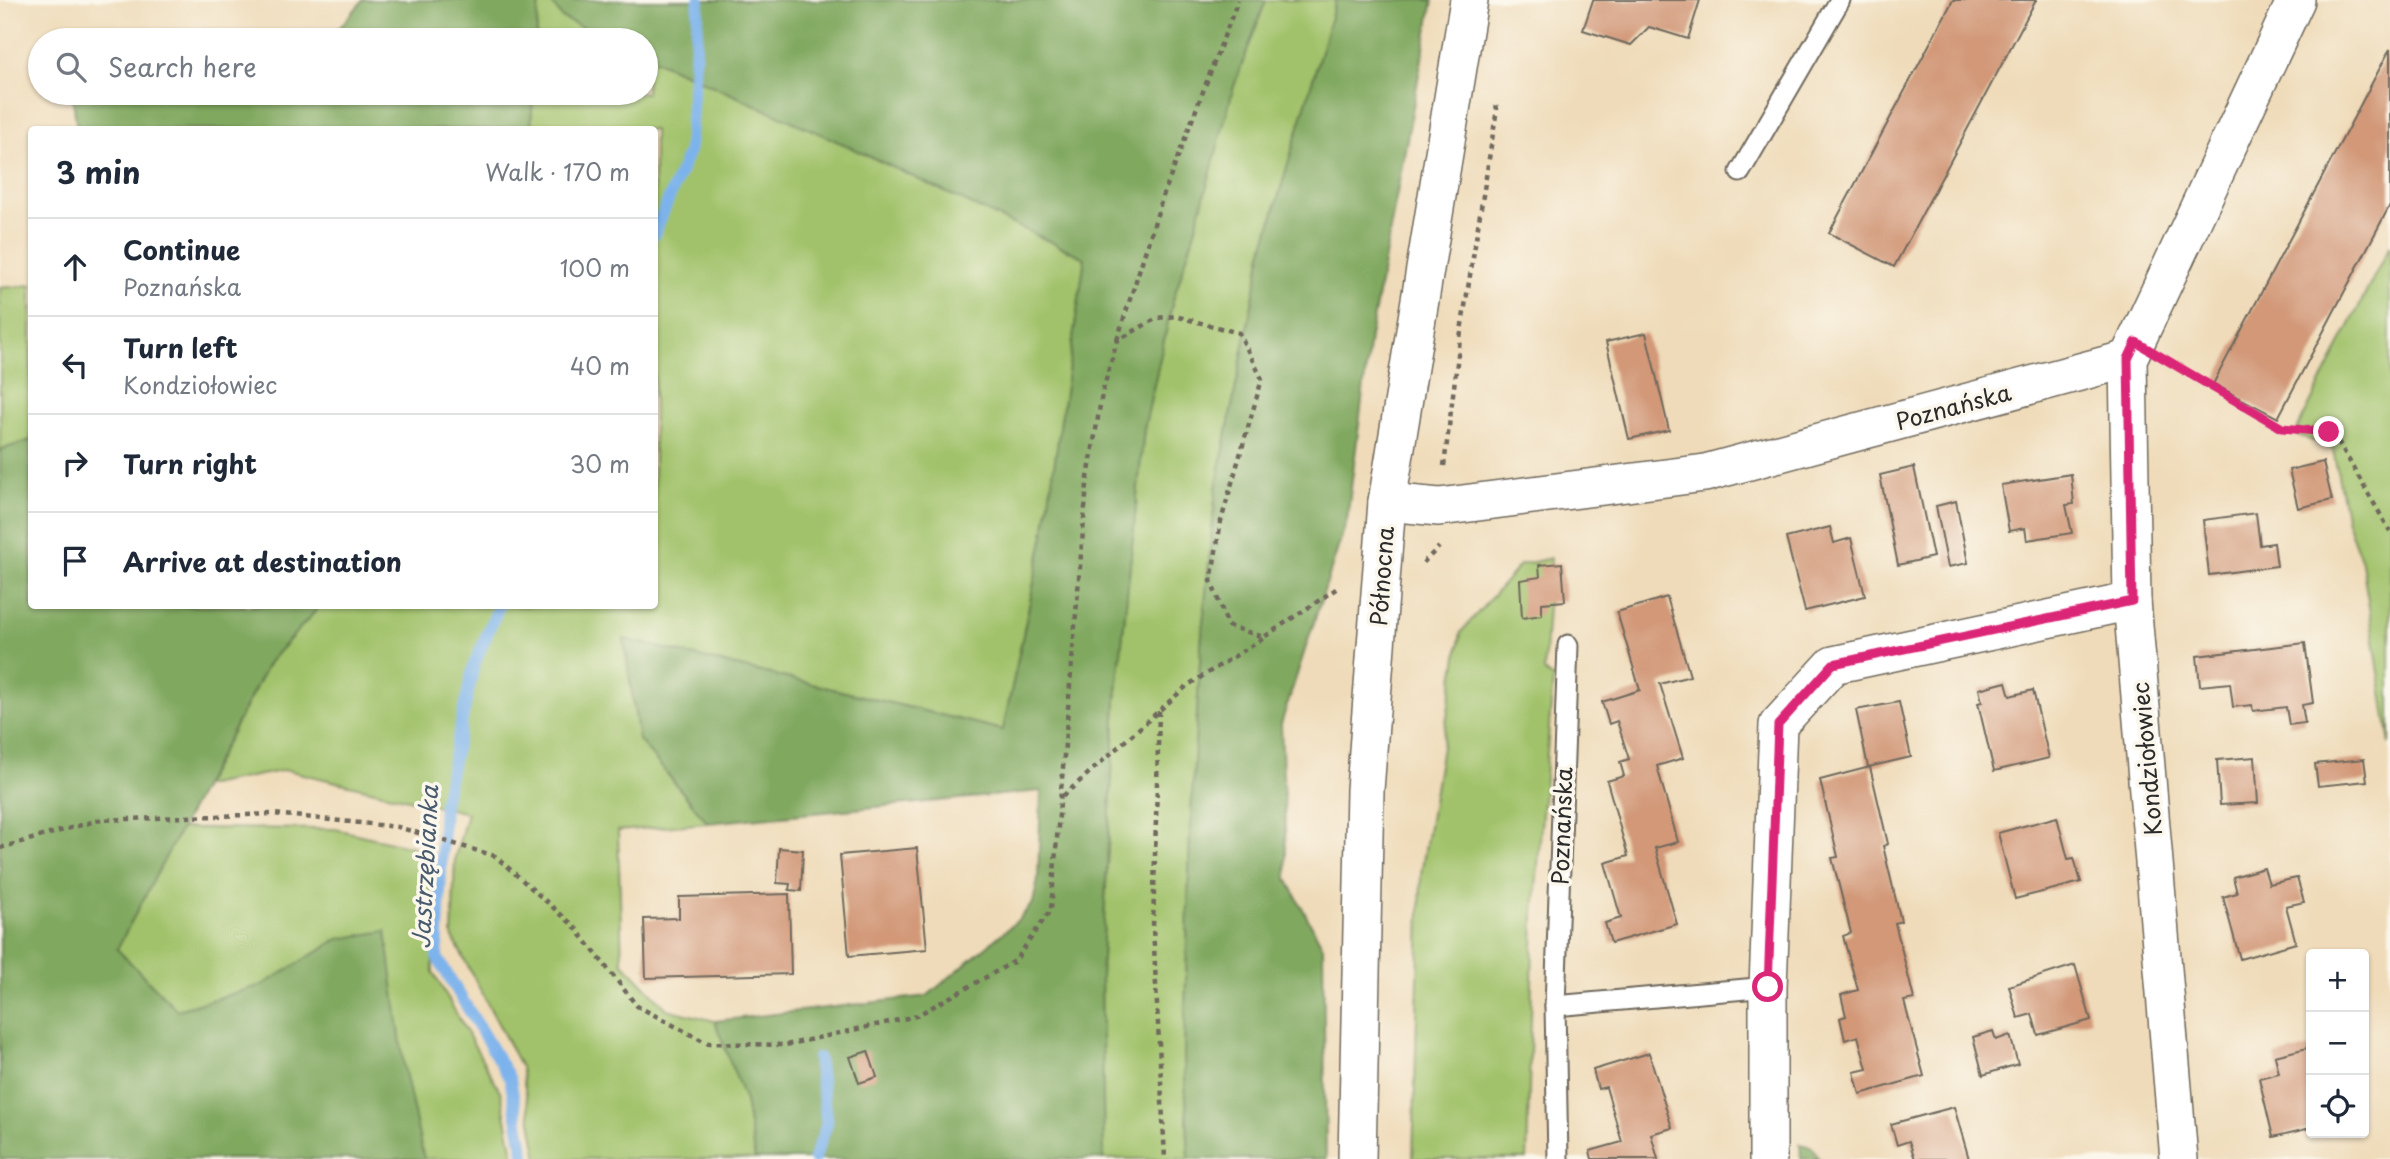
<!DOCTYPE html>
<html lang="en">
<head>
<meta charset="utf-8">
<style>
  body { margin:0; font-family:"Playpen Sans",sans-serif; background:#f2f2f3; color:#1f2937 }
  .controls { position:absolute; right:21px; bottom:21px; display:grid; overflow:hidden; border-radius:7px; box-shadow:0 2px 5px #0004 }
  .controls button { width:63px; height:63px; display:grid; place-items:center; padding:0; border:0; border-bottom:2px solid #e0e1e3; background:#fff; color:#1f2937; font:35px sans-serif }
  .stop { position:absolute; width:21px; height:21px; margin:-16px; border:5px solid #db2777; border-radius:50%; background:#fff }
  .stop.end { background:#db2777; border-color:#fff; box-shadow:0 2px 7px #0008 }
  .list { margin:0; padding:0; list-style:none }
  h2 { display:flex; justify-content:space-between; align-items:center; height:91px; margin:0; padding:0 28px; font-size:30px }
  h2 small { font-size:23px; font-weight:400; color:#747a83 }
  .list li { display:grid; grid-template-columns:46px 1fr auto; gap:21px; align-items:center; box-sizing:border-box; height:98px; padding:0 28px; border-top:2px solid #e0e1e3 }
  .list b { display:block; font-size:26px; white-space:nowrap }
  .list p { margin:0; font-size:23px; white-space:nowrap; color:#747a83 }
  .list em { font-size:23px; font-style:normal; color:#747a83 }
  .icon { flex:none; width:38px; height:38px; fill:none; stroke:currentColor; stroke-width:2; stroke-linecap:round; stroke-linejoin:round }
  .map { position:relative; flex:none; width:2390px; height:1159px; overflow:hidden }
  .search { position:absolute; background:#fff; box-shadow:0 2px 5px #0004; left:28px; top:28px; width:630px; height:77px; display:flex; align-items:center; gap:18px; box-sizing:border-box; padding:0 24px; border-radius:38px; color:#747a83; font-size:26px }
  .panel { position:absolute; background:#fff; box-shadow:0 2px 5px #0004; left:28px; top:126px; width:630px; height:483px; border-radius:7px }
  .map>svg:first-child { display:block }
  .green { fill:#a1c26b; stroke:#66764b; stroke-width:2 }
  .forest { fill:#80a85f; stroke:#566a45; stroke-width:2 }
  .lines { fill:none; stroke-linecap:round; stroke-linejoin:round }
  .stream { stroke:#7db3ec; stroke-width:12 }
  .building { fill:#d29878 }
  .service-casing { stroke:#70695d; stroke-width:23 }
  .minor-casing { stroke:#70695d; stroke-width:40 }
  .path { stroke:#70695d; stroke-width:4.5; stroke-dasharray:5 5; stroke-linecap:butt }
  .service { stroke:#fff; stroke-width:19 }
  .minor { stroke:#fff; stroke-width:37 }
  .route { stroke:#db2777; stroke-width:9 }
  .labels { text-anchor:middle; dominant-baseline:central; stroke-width:7; stroke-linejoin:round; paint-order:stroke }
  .street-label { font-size:23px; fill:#2b2b2b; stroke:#fbf7ec }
  .water-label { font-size:24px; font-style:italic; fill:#485b6f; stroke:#fbf7ec }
</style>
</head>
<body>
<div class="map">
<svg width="2390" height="1159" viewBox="0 0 2390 1159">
  <rect width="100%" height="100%" fill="#fbf7ec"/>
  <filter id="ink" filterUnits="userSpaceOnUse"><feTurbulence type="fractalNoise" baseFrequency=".0143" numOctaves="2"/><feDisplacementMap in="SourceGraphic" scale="14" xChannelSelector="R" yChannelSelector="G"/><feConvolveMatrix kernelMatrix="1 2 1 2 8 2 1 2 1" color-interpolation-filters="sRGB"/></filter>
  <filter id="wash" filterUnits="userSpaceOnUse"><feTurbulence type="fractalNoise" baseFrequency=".00686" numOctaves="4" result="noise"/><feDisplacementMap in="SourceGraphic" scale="28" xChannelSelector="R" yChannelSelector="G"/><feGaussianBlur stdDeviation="1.57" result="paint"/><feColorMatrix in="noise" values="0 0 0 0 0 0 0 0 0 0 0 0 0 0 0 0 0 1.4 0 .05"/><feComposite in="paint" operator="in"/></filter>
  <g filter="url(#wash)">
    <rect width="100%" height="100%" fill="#efdbb9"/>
    <g class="green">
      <path d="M539,0H550L562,18L610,40H536Z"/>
      <path d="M1266,0H1336L1262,253L1216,489L1201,645L1190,832L1184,1056L1189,1159H1104L1101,976L1116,701L1144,429L1173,300L1234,86Z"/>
      <path d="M646,56L850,147L1085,258L1044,535L1003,730L624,639L639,740L708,823L618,831L622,962L667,1009L715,1021L745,1101L755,1159H538L521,1067L452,936L455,858L467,813L286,770L204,786L269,662L320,606H654V130L531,129L533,93H646Z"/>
      <path d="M2390,245V744L2362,562L2347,522L2333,449L2295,434Z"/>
      <path d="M31,285V440L0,450V288Z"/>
      <path d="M1551,558L1544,671L1553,679L1534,913L1527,1159H1413L1421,874L1461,632L1520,565Z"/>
      <path d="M181,828L335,829L430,851L433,972L501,1093L514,1159H423L271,996L175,1014L100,950Z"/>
    </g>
    <g class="forest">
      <path d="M363,0H539L536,40H329Z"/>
      <path d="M550,0H1266L1234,86L1193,238L1173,300L1144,429L1116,701L1101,976L1104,1159H755L745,1101L715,1021L927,996L1018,920L1033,903L1038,879L1041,791L708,823L639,740L624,639L1003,730L1044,535L1085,258L850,147L646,56V40H610L562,18Z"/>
      <path d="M1336,0H1433L1370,337L1347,520L1281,724L1287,879L1323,947L1326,1159H1189L1184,1056L1190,832L1201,645L1216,489L1262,253Z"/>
      <path d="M72,93H178L274,103L284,93H533L531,130L77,129Z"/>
      <path d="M31,440L32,606H320L269,662L117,949L177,1010L262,985L338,939L386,931L404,1067L424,1159H0V450Z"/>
      <path d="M1800,1144L1812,1147L1819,1159H1801Z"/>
    </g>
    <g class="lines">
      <g class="stream">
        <path d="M654,234L689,151L699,0"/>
        <path d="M499,606L474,665L444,802L437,957L510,1079L525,1159"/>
        <path d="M814,1159L827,1124L818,1058"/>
      </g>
    </g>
    <g id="blocks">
      <g class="building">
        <path d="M1593,0H1700L1688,39L1649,27L1631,45L1583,30Z"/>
        <path d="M1953,0H2036L1894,267L1829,233Z"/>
        <path d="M2390,49V205L2278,418L2213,384Z"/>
        <path d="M1646,333L1669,430L1629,439L1606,342Z"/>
        <path d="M2323,462L2332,500L2298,508L2289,470Z"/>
        <path d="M1914,467L1933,557L1898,565L1880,475Z"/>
        <path d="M2071,474L2074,504L2066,505L2072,533L2027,540L2025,528L2009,531L2001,485Z"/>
        <path d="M1956,501L1968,563L1948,567L1936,506Z"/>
        <path d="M2256,513L2260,545L2274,543L2277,566L2209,575L2203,520Z"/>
        <path d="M1830,527L1834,543L1851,538L1865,596L1805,611L1786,538Z"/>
        <path d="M1562,563L1565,601L1542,603V615L1522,618L1520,580L1540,577L1539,565Z"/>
        <path d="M1667,597L1690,676L1660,684L1683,758L1657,766L1678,842L1655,848L1677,924L1611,943L1605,923L1621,918L1605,863L1628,856L1607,781L1624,776L1620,762L1629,759L1617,721L1609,724L1602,702L1640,690L1617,612Z"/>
        <path d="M2305,643L2313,703L2302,705L2305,723L2289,725L2286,707L2253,711L2252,705L2233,707L2230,683L2200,686L2197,656Z"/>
        <path d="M2006,682L2010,696L2033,690L2049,758L1994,771L1978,703L1982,702L1979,689Z"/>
        <path d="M1899,702L1911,757L1868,767L1856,710Z"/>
        <path d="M2255,757L2258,803L2220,805L2217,760Z"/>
        <path d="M2364,759L2367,781L2318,786L2315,764Z"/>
        <path d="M1870,767L1888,844L1883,846L1901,921L1895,923L1914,999L1904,1001L1924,1076L1860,1094L1854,1072L1867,1069L1858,1036L1845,1040L1840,1018L1846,1016L1841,995L1858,990L1843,936L1851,933L1832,858L1838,857L1820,780Z"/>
        <path d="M2057,817L2068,859L2074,858L2081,882L2015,899L1998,833Z"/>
        <path d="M779,848L803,850L801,891L789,890L790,884L777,883Z"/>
        <path d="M917,848L927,949L849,956L840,855Z"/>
        <path d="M2264,868L2269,884L2297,878L2304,902L2286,906L2296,943L2240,959L2223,897L2237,893L2233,877Z"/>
        <path d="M789,894L791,974L646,978L644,919L679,918V897Z"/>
        <path d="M2075,965L2091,1020L2038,1035L2032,1014L2018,1018L2009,986Z"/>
        <path d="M1993,1031L1996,1040L2010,1035L2018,1064L1983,1075L1973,1037Z"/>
        <path d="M2311,1047V1128L2273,1137L2259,1078L2279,1073L2275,1056Z"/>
        <path d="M868,1051L877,1077L859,1083L850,1057Z"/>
        <path d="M1649,1053L1672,1128L1651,1134L1658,1159H1592L1590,1151L1622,1142L1606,1087L1598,1089L1593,1070Z"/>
        <path d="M1954,1107L1969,1159H1915L1909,1141L1897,1145L1891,1124Z"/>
      </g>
    </g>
  </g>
  <g filter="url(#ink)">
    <use href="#blocks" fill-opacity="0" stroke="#70695d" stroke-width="2"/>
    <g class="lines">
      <defs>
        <g id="service">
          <path d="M1740,172L1840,0"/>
          <path d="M1555,1006L1768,987"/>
          <path d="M1558,1159L1555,1006L1568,645"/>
        </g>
        <g id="minor">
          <path d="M1387,502L1439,507L1705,473L2128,359"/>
          <path d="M1357,1159L1365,790L1387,502L1469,0"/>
          <path d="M1768,1159V987L1778,725L1833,665L2132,601"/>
          <path d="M2179,1159L2132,601L2128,359L2296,0"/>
        </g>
      </defs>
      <use href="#service" class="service-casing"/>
      <use href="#minor" class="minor-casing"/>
      <g class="path">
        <path d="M1117,340L1163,196L1238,0"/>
        <path d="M2170,362L2282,428L2329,432L2339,443L2390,531"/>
        <path d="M1444,466L1461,331L1497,109L1495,101"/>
        <path d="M1423,563L1439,547"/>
        <path d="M1159,711L1153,927L1165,1159"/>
        <path d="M1063,796L1188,685L1264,638"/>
        <path d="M0,848L99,820L274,814L398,827L495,856L574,926L637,1006L707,1043L786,1045L916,1016L1015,961L1051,909L1087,484L1102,393L1117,341L1157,318L1175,316L1239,333L1262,379L1221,521L1211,581L1228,626L1264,637L1339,587"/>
      </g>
      <use href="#service" class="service"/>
      <use href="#minor" class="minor"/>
    </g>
  </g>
  <g class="lines" filter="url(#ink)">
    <path class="route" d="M1768,987L1778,725L1833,664L2132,601L2128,359L2136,342L2282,428L2329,432"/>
  </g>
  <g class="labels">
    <g class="street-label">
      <text transform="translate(1953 406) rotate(-15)">Poznańska</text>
      <text transform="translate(1381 576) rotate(-86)">Północna</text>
      <text transform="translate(2146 759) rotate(-95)">Kondziołowiec</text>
      <text transform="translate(1561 826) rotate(-88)">Poznańska</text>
    </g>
    <g class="water-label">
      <text transform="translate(424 867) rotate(-87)">Jastrzębianka</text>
    </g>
  </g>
</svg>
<div class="controls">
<button>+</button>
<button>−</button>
<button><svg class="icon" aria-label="locate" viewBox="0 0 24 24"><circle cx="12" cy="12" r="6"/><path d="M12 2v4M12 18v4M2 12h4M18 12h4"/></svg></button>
</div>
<div class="stop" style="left:1768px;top:987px"></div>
<div class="stop end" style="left:2329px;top:432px"></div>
<div class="search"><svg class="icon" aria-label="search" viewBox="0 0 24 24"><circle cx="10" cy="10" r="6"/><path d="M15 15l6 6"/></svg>Search here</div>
<section class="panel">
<h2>3 min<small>Walk · 170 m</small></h2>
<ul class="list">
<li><svg class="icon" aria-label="ahead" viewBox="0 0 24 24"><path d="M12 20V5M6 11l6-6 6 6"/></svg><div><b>Continue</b><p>Poznańska</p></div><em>100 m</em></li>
<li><svg class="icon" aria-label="left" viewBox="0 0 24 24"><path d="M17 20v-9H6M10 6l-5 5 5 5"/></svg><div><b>Turn left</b><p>Kondziołowiec</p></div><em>40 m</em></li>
<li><svg class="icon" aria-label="right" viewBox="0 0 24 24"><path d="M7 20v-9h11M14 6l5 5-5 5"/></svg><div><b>Turn right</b></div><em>30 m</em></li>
<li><svg class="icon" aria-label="arrive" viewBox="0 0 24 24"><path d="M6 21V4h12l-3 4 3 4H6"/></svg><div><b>Arrive at destination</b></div></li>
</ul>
</section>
</div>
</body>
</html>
